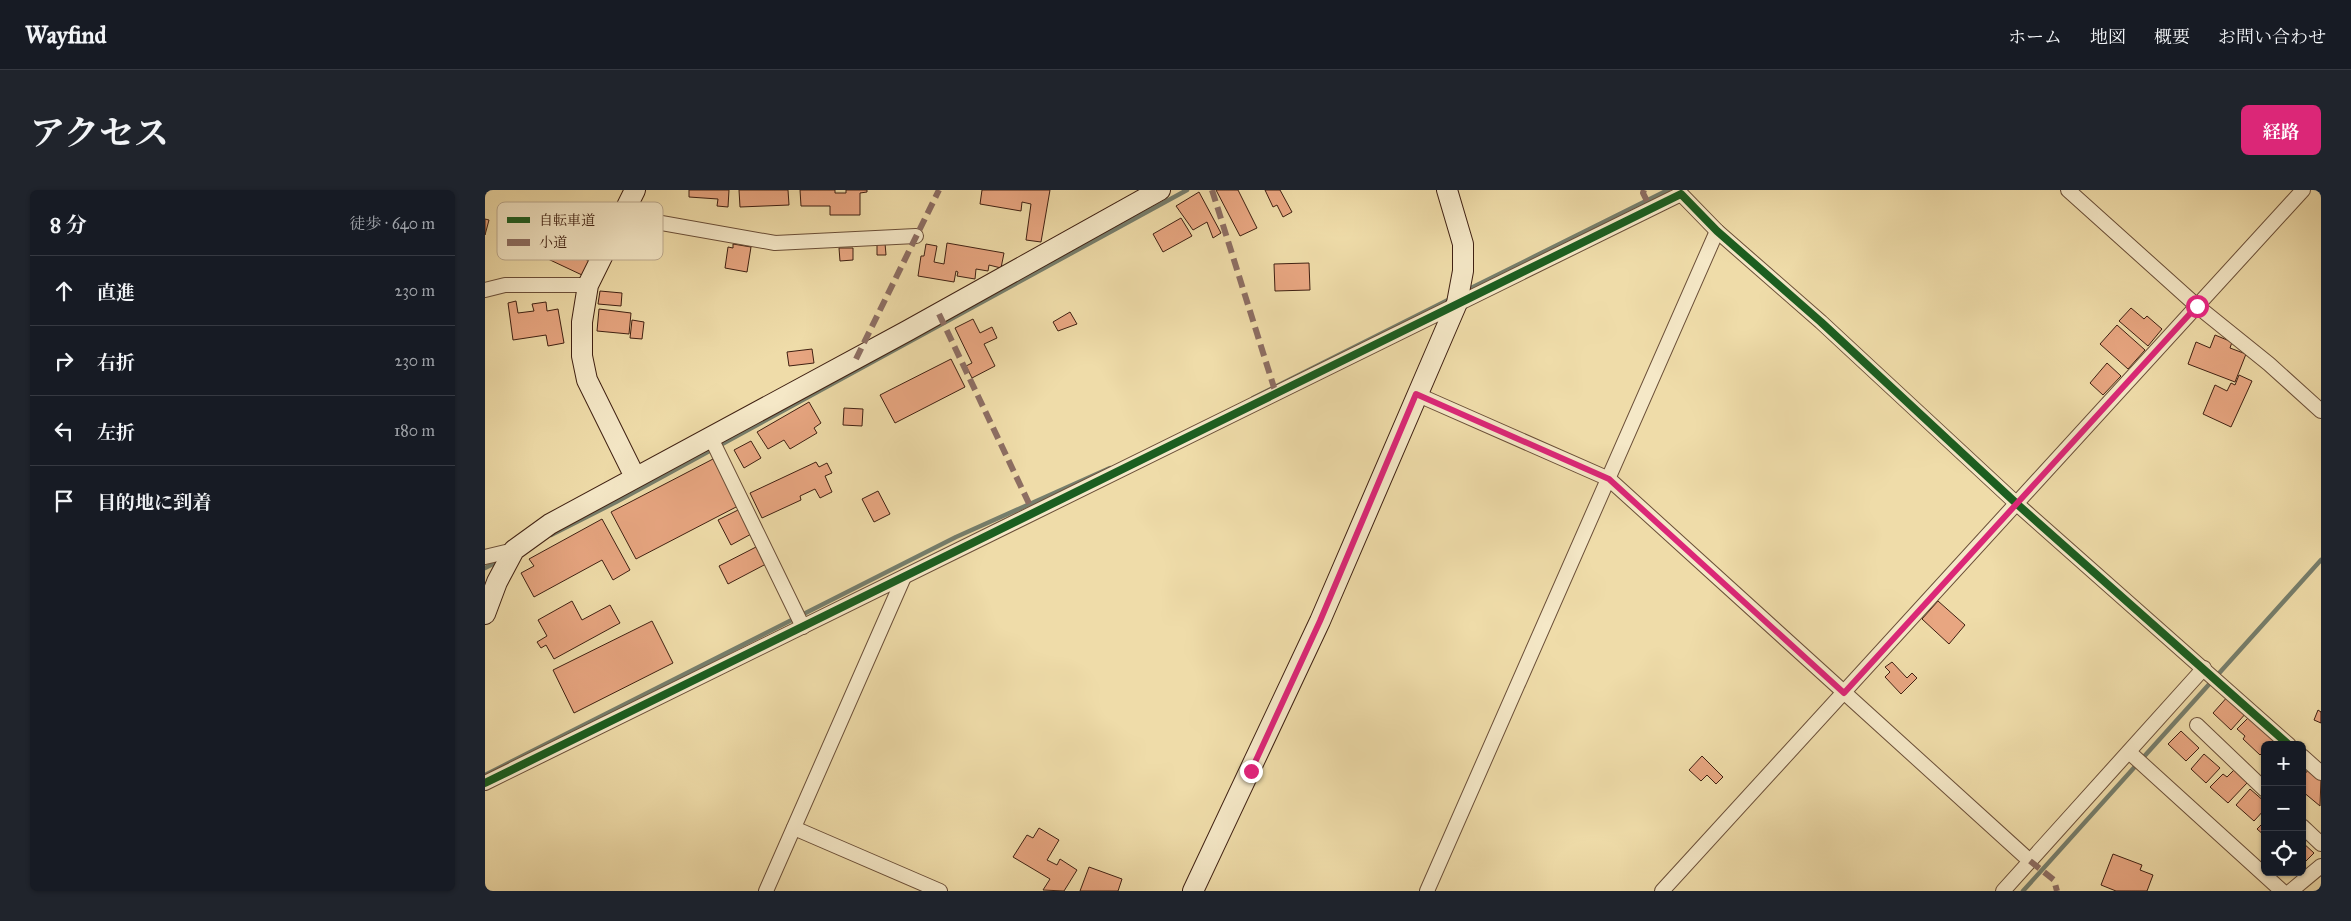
<!DOCTYPE html>
<html lang="ja">
<head>
<meta charset="utf-8">
<style>
  body { margin:0; font-family:"IM FELL Great Primer","Noto Serif JP",serif; background:#20242c; color:#f1f3f6 }
  .controls { position:absolute; right:15px; bottom:15px; display:grid; overflow:hidden; border-radius:8px; box-shadow:0 1px 4px #0004 }
  .controls button { width:45px; height:45px; display:grid; place-items:center; padding:0; border:0; border-bottom:1px solid #363941; background:#171b24; color:#f1f3f6; font:25px sans-serif }
  .stop { position:absolute; width:15px; height:15px; margin:-11px; border:4px solid #db2777; border-radius:50%; background:#fff }
  .stop.end { background:#db2777; border-color:#fff; box-shadow:0 1px 5px #0008 }
  .list { margin:0; padding:0; list-style:none }
  h2 { display:flex; justify-content:space-between; align-items:center; height:65px; margin:0; padding:0 20px; font-size:21px }
  h2 small { font-size:16px; font-weight:400; color:#9ea1a6 }
  .list li { display:grid; grid-template-columns:32px 1fr auto; gap:15px; align-items:center; box-sizing:border-box; height:70px; padding:0 20px; border-top:1px solid #363941 }
  .list b { display:block; font-size:19px; white-space:nowrap }
  .list em { font-size:16px; font-style:normal; color:#9ea1a6 }
  .icon { flex:none; width:28px; height:28px; fill:none; stroke:currentColor; stroke-width:2; stroke-linecap:round; stroke-linejoin:round }
  .map { position:relative; flex:none; width:1836px; height:701px; overflow:hidden; border-radius:8px }
  header { display:flex; align-items:center; gap:30px; box-sizing:border-box; height:70px; padding:0 25px; background:#171b24; border-bottom:1px solid #363941 }
  header strong { font-size:24px }
  nav { display:flex; gap:28px; margin-inline-start:auto; font-size:18px }
  .intro { display:flex; align-items:center; justify-content:space-between; box-sizing:border-box; height:120px; padding:0 30px }
  h1 { margin:0; font-size:35px }
  .button { padding:12px 22px; border-radius:8px; background:#db2777; color:#fff; font-size:18px; font-weight:700 }
  main { display:flex; gap:30px; padding:0 30px }
  aside { flex:1; background:#171b24; border-radius:8px; box-shadow:0 1px 4px #0004 }
  .map>svg:first-child { display:block }
  .lines { fill:none; stroke-linecap:round; stroke-linejoin:round }
  .stream { stroke:#767e6c; stroke-width:4.5 }
  .building { fill:#e8a681; stroke:#3f2012 }
  .street-casing { stroke:#6b4f38; stroke-width:16 }
  .secondary-casing { stroke:#3f2012; stroke-width:22 }
  .street { stroke:#f5e8c7; stroke-width:14 }
  .secondary { stroke:#f5e8c7; stroke-width:20 }
  .quiet { stroke:#8d6e63; stroke-width:6; stroke-dasharray:12 6; stroke-linecap:butt }
  .cycleway-casing { stroke:#f5e8c7; stroke-width:11 }
  .cycleway { stroke:#1b5e20; stroke-width:8 }
  .route { stroke:#db2777; stroke-width:6 }
  .key { fill:#f5e8c7; stroke:#beac91; stroke-width:1 }
  .key-label { font-size:14px; fill:#3f2012 }
</style>
</head>
<body>
<header>
<strong>Wayfind</strong>
<nav><a>ホーム</a><a>地図</a><a>概要</a><a>お問い合わせ</a></nav>
</header>
<div class="intro"><h1>アクセス</h1><a class="button">経路</a></div>
<main>
<aside>
<h2>8 分<small>徒歩 · 640 m</small></h2>
<ul class="list">
<li><svg class="icon" aria-label="ahead" viewBox="0 0 24 24"><path d="M12 20V5M6 11l6-6 6 6"/></svg><div><b>直進</b></div><em>230 m</em></li>
<li><svg class="icon" aria-label="right" viewBox="0 0 24 24"><path d="M7 20v-9h11M14 6l5 5-5 5"/></svg><div><b>右折</b></div><em>230 m</em></li>
<li><svg class="icon" aria-label="left" viewBox="0 0 24 24"><path d="M17 20v-9H6M10 6l-5 5 5 5"/></svg><div><b>左折</b></div><em>180 m</em></li>
<li><svg class="icon" aria-label="arrive" viewBox="0 0 24 24"><path d="M6 21V4h12l-3 4 3 4H6"/></svg><div><b>目的地に到着</b></div></li>
</ul>
</aside>
<div class="map">
<svg width="1836" height="701" viewBox="0 0 1836 701">
  <rect width="100%" height="100%" fill="#efdca9"/>
  <filter id="stains"><feTurbulence type="fractalNoise" baseFrequency=".004" numOctaves="4"/><feColorMatrix values="0 0 0 0 .2 0 0 0 0 .09 0 0 0 0 .02 0 0 0 .5 -.17"/></filter>
  <radialGradient id="worn" r=".72"><stop offset=".6" stop-color="#630" stop-opacity="0"/><stop offset="1" stop-color="#630" stop-opacity=".3"/></radialGradient>
  <g class="lines">
    <g class="stream">
      <path d="M980,101L1183,0"/>
      <path d="M768,208L967,108"/>
      <path d="M66,345L131,312L702,0"/>
      <path d="M0,378L14,371"/>
      <path d="M0,585L471,347L625,278"/>
      <path d="M1538,701L1836,370"/>
    </g>
  </g>
  <g class="building">
    <path d="M204,0H244L243,17L232,16L233,9L204,7Z"/>
    <path d="M254,0H303L304,15L255,17Z"/>
    <path d="M315,0H350V3H361V0H382V2L375,3V25H345V16H316Z"/>
    <path d="M497,0H565L556,52L541,50L546,14L537,12L536,21L495,14Z"/>
    <path d="M731,0H753L772,38L755,46Z"/>
    <path d="M780,0H795L807,22L798,27L792,15L788,17Z"/>
    <path d="M714,2L736,43L728,48L722,32L708,40L691,16Z"/>
    <path d="M696,28L707,46L678,62L668,44Z"/>
    <path d="M0,29L4,30L0,45Z"/>
    <path d="M392,53H400L401,65H392Z"/>
    <path d="M462,53L519,63L516,78L504,75L503,81L491,79L490,89L472,86L473,82L471,81L469,92L433,86L436,66H439L441,54L452,56L449,72L459,74Z"/>
    <path d="M248,54L266,57L262,82L240,78L243,57L248,58Z"/>
    <path d="M70,55L104,71L97,85L63,69Z"/>
    <path d="M354,58H368V70L355,71Z"/>
    <path d="M824,73L825,100L790,101L789,74Z"/>
    <path d="M115,101L137,103L136,116L113,114Z"/>
    <path d="M31,111L33,123L49,121L47,114L61,112L62,121L73,119L79,153L63,156L61,145L28,150L23,113Z"/>
    <path d="M1646,118L1659,129L1662,126L1677,139L1663,156L1634,131Z"/>
    <path d="M114,119L146,123L144,144L112,141Z"/>
    <path d="M585,122L592,134L573,141L568,132Z"/>
    <path d="M488,129L495,143L507,137L512,148L499,154L510,176L487,188L481,176L487,173L470,138Z"/>
    <path d="M147,130L159,132L157,149L145,148Z"/>
    <path d="M1632,135L1660,160L1643,179L1615,154Z"/>
    <path d="M1730,145L1747,152L1745,158L1761,164L1750,192L1703,174L1711,152L1725,158Z"/>
    <path d="M327,159L329,173L304,176L302,162Z"/>
    <path d="M466,169L480,197L410,233L395,205Z"/>
    <path d="M1622,173L1636,186L1618,205L1605,193Z"/>
    <path d="M1754,185L1767,191L1746,237L1718,224L1730,195L1742,201L1746,193L1750,195Z"/>
    <path d="M324,212L336,233L329,238L332,243L305,259L299,250L283,259L272,242Z"/>
    <path d="M359,218L378,219L377,236L358,235Z"/>
    <path d="M266,251L276,268L259,278L249,260Z"/>
    <path d="M228,269L253,316L151,369L126,322Z"/>
    <path d="M331,272L334,277L342,273L347,283L340,286L347,302L335,308L330,299L315,306L316,310L277,328L265,303Z"/>
    <path d="M393,301L405,324L389,332L377,309Z"/>
    <path d="M255,319L268,343L246,355L233,330Z"/>
    <path d="M117,329L145,380L128,390L117,370L49,407L36,383L49,376L44,369Z"/>
    <path d="M271,357L281,374L243,394L234,376Z"/>
    <path d="M87,411L97,430L125,415L135,433L69,469L61,455L56,458L52,452L62,446L53,430Z"/>
    <path d="M1453,411L1480,435L1464,454L1437,429Z"/>
    <path d="M167,431L188,473L89,523L68,480Z"/>
    <path d="M1407,472L1422,488L1427,483L1432,488L1416,504L1400,487L1405,482L1400,477Z"/>
    <path d="M1744,505L1762,522L1746,540L1728,523Z"/>
    <path d="M1833,520L1836,522V533L1829,530Z"/>
    <path d="M1767,524L1792,548L1785,555H1780V560L1775,565L1758,549L1760,546L1752,539Z"/>
    <path d="M1696,541L1714,558L1701,571L1683,554Z"/>
    <path d="M1719,564L1735,578L1721,593L1706,579Z"/>
    <path d="M1217,566L1238,587L1231,594L1222,585L1216,591L1204,580Z"/>
    <path d="M1825,578L1836,588L1835,616L1817,601V587Z"/>
    <path d="M1749,580L1762,593L1743,613L1725,597L1738,584L1742,587Z"/>
    <path d="M1765,599L1780,612V619L1769,631L1751,615Z"/>
    <path d="M1780,631V646L1772,639Z"/>
    <path d="M554,638L574,650L562,670L572,675L575,669L592,680L579,701L558,700L565,689L528,667L542,645L548,648Z"/>
    <path d="M1817,652L1829,663L1817,675Z"/>
    <path d="M1628,664L1657,675L1655,680L1668,685L1662,701H1631L1616,695Z"/>
    <path d="M604,677L637,689L633,701H595Z"/>
  </g>
  <g class="lines">
    <defs>
      <g id="street">
        <path d="M1583,0L1712,116L1784,174L1836,221"/>
        <path d="M137,26L290,53L431,46"/>
        <path d="M0,100L20,95H103"/>
        <path d="M931,204L1124,289L1545,671"/>
        <path d="M226,248L318,437"/>
        <path d="M0,367L29,360"/>
        <path d="M1712,535L1780,600"/>
        <path d="M1644,562L1797,701"/>
        <path d="M1817,566L1836,583"/>
        <path d="M0,593L1196,4L1232,41L1336,132L1532,314L1804,555"/>
        <path d="M1817,636L1836,654"/>
        <path d="M309,638L455,701"/>
        <path d="M281,701L419,387"/>
        <path d="M942,701L1232,41"/>
        <path d="M1177,701L1818,0"/>
        <path d="M1518,701L1719,478"/>
        <path d="M1806,701L1836,676"/>
      </g>
      <g id="secondary">
        <path d="M150,0L103,95L97,132V166L102,190L150,287"/>
        <path d="M0,424L12,392L29,360L65,334L422,141L675,0"/>
        <path d="M708,701L835,431L972,113L978,81V54L962,0"/>
      </g>
    </defs>
    <use href="#street" class="street-casing"/>
    <use href="#secondary" class="secondary-casing"/>
    <use href="#street" class="street"/>
    <use href="#secondary" class="secondary"/>
    <g class="quiet">
      <path d="M727,0L791,204"/>
      <path d="M1159,0L1158,3L1166,19"/>
      <path d="M454,124L549,324"/>
      <path d="M371,169L454,0"/>
      <path d="M1545,671L1569,690L1572,701"/>
    </g>
    <defs>
      <path id="cycleway" d="M0,593L1196,4L1232,41L1336,132L1532,314L1804,555"/>
    </defs>
    <use href="#cycleway" class="cycleway-casing"/>
    <use href="#cycleway" class="cycleway"/>
  </g>
  <g class="lines">
    <path class="route" d="M766,581L835,431L931,204L1124,289L1359,503L1712,116"/>
  </g>
  <rect x="12" y="12" width="166" height="58" rx="8" class="key"/>
  <rect x="22" y="27" width="23" height="6" fill="#1b5e20"/>
  <rect x="22" y="49" width="23" height="7" fill="#8d6e63"/>
  <g class="key-label">
    <text x="54" y="35">自転車道</text>
    <text x="54" y="57">小道</text>
  </g>
  <rect width="100%" height="100%" filter="url(#stains)"/>
  <rect width="100%" height="100%" fill="url(#worn)"/>
</svg>
<div class="controls">
<button>+</button>
<button>−</button>
<button><svg class="icon" aria-label="locate" viewBox="0 0 24 24"><circle cx="12" cy="12" r="6"/><path d="M12 2v4M12 18v4M2 12h4M18 12h4"/></svg></button>
</div>
<div class="stop" style="left:1712px;top:116px"></div>
<div class="stop end" style="left:766px;top:581px"></div>
</div>
</main>
</body>
</html>
